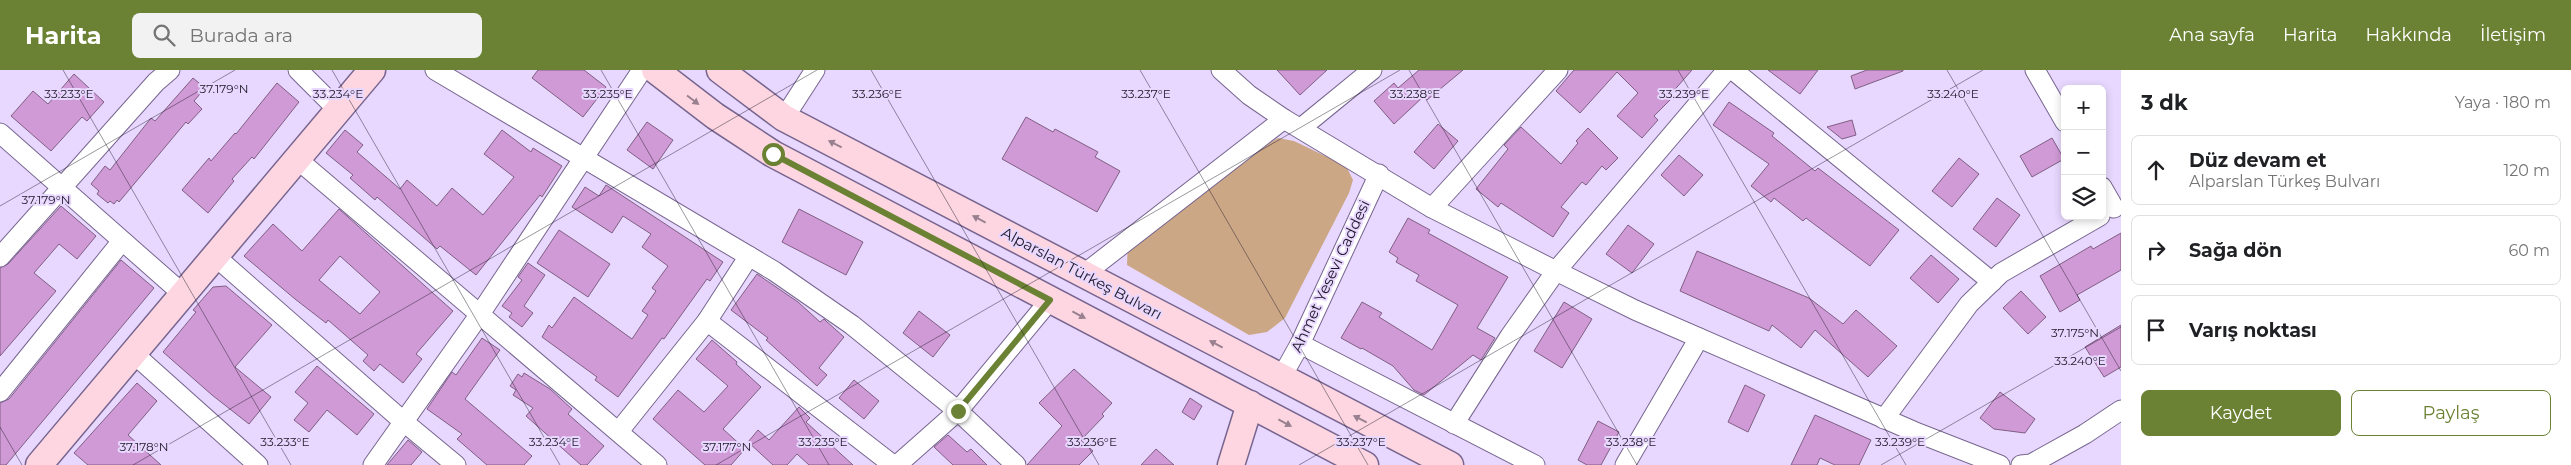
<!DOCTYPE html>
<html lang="tr">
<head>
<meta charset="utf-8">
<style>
  body { margin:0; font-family:Montserrat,sans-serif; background:#f2f2f2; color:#202124 }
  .controls { position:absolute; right:15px; top:15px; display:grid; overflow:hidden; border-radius:8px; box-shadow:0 2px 8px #0003 }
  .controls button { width:45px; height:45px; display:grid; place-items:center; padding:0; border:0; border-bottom:1px solid #e0e0e0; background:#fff; color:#202124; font:25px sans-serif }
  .stop { position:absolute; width:15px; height:15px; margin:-11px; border:4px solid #6b8234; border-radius:50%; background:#fff }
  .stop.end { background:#6b8234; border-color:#fff; box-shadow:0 1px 5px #0008 }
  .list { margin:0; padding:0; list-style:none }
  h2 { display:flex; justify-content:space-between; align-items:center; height:65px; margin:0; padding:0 20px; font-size:21px }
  h2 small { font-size:16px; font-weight:400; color:#757577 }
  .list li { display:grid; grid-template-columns:32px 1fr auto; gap:15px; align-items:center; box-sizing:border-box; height:70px; margin:0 10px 10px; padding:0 10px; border:1px solid #e0e0e0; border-radius:8px }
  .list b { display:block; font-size:19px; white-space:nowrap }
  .list p { margin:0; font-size:16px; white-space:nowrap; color:#757577 }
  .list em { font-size:16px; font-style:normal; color:#757577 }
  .actions { display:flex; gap:10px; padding:15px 20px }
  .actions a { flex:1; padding:11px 0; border:1px solid #6b8234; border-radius:8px; text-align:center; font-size:18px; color:#6b8234 }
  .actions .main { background:#6b8234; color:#fff }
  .icon { flex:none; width:28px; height:28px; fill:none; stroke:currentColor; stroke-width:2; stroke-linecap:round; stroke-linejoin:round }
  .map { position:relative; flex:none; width:2121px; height:395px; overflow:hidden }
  header { display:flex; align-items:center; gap:30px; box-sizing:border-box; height:70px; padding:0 25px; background:#6b8234; color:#fff }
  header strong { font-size:24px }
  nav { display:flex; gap:28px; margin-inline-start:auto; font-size:18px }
  .search { width:350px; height:45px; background:#f2f2f2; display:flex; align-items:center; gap:12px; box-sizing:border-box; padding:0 18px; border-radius:8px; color:#757577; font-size:19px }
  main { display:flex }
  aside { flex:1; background:#fff }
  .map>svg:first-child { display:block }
  .green { fill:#cca786 }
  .building { fill:#d09ad6; stroke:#805f83; fill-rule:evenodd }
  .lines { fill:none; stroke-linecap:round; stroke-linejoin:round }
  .street-casing { stroke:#77658f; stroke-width:21 }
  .secondary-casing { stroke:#77658f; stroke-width:29 }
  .street { stroke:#fff; stroke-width:19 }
  .secondary { stroke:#fdd6e2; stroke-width:26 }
  .oneway { fill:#99808e }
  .route { stroke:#6b8234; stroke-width:6 }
  .ticks { fill:none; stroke:#1f1828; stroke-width:1; stroke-opacity:0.45 }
  .labels { text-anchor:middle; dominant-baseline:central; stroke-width:4; stroke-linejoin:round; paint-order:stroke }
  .street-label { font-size:15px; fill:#1f1828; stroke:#e8d8ff }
  .ticks-label { font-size:12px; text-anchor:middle; fill:#1f1828; stroke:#e8d8ff; stroke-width:4; stroke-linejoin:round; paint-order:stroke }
</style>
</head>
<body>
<header>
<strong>Harita</strong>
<div class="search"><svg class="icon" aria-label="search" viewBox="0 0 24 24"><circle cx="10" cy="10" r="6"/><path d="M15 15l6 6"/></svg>Burada ara</div>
<nav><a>Ana sayfa</a><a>Harita</a><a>Hakkında</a><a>İletişim</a></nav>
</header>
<main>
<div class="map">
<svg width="2121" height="395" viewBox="0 0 2121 395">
  <rect width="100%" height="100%" fill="#e8d8ff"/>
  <path class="green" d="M1278,68L1294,71L1346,96L1353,110L1349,123L1285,248L1267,262L1249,265L1127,195L1128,170L1141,154Z"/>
  <g class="building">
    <path d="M538,0H584L606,17L583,47L532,8Z"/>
    <path d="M1277,0H1327L1300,25Z"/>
    <path d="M1419,0H1463L1427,30L1424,26L1394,54L1374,31L1394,13L1398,18Z"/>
    <path d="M1574,0H1692L1670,25L1673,27L1654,46L1658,50L1642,68L1617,46L1638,23L1617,2L1580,43L1556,21Z"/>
    <path d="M1768,0H1818L1800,24Z"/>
    <path d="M1867,0H1903V1L1855,19L1851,6Z"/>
    <path d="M74,4L104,32L87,51L82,47L51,81L11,46L33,21L48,34Z"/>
    <path d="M193,8L205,18L194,31L202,39L188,54L186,52L119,132L117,130L114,134L110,131L108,133L97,124L99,121L91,114L105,96L110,100L151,48L155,51Z"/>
    <path d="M277,13L299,32L254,89L252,87L232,109L234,111L208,143L182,120L209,88L211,91L235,63L236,64Z"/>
    <path d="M1729,32L1774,63L1772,66L1815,101L1818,98L1899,160L1870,196L1806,148L1803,151L1774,128L1771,132L1751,116L1769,94L1713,55Z"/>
    <path d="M1026,47L1053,62L1055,59L1098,82L1095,87L1120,101L1097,142L1002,89Z"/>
    <path d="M1852,50L1856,65L1842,69L1827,57Z"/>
    <path d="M647,52L673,70L653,99L627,80Z"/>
    <path d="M1438,54L1458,71L1434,99L1414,82Z"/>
    <path d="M1521,57L1561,94L1578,73L1576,71L1588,58L1618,88L1606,100L1602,96L1586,115L1582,112L1561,137L1569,143L1553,167L1501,133L1498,137L1476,119L1508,79L1504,75Z"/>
    <path d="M345,60L363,75L357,82L400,119L407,110L437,136L452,118L483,145L514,107L484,84L502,60L531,82L533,78L562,96L542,127L540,125L476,205L440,176L437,179L377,127L375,130L350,108L353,105L326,83Z"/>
    <path d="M2052,68L2064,89L2032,107L2020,86Z"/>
    <path d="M1679,85L1703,105L1684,126L1661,105Z"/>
    <path d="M1959,88L1979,104L1952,137L1932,121Z"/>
    <path d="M606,115L723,192L710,211L707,209L664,269L662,268L618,327L595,310L597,307L542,267L549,255L552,258L574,227L632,269L648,245L642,241L656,221L652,218L668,196L642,177L651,164L623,146L612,163L572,137L585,117L599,126Z"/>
    <path d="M1997,128L2020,145L1996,177L1973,159Z"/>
    <path d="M61,136L96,166L77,189L59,174L34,203L56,221L0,286V198L8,194Z"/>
    <path d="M339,139L453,241L416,284L422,289L403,313L380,294L374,301L363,291L368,285L328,250L326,253L295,229L244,186L273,154L302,181ZM340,186L380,222L360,244L319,210Z"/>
    <path d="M799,139L863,172L846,205L782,172Z"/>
    <path d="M1408,148L1430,160L1428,163L1508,207L1477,258L1495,268L1481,290L1473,285L1424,325L1414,320L1393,296L1362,278L1361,279L1341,268L1362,232L1382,243L1379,247L1432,280L1454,242L1458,235L1416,211L1419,205L1396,192L1398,188L1389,182Z"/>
    <path d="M1628,155L1654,174L1632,203L1606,184Z"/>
    <path d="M559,160L610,194L588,227L537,193Z"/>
    <path d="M2121,163V200L2077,225L2080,230L2060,242L2040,206L2091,176L2093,179Z"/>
    <path d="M1697,181L1809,228L1843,254L1856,240L1897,276L1868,307L1815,260L1801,278L1772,255L1769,261L1680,221Z"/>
    <path d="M1931,185L1959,209L1938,233L1910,208Z"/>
    <path d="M121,190L154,218L6,395H0V333L9,329Z"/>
    <path d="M528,193L545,205L524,236L533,243L522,257L509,247L512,243L502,236L522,210L518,207Z"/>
    <path d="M757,204L798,232L820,252L824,249L826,251L844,267L819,298L827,305L817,316L766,270L768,268L731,240Z"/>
    <path d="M226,216L272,255L235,297L271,327L249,354L212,325L163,282L196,242L193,240L213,217Z"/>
    <path d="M2021,221L2046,247L2028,264L2003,238Z"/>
    <path d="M1564,232L1592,249L1562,298L1534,281Z"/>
    <path d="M919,241L950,265L933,287L903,263Z"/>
    <path d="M2121,255V297L2104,307L2085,277Z"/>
    <path d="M482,268L500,280L465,329L532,386L524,395H487L457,369L462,364L427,339L452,302L456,305Z"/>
    <path d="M712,270L737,292L736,294L761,317L723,359L745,379L731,395H705L653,349L678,320L704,342L728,316L696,289Z"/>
    <path d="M317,296L374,344L357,365L327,340L309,362L294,350L308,333L295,322Z"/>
    <path d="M1074,299L1112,333L1102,344L1104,346L1081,370L1093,381L1079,395H1027L1062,356L1039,333Z"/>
    <path d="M524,303L550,319L572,339L568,344L604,376L587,395H581L526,346L533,338L513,325L516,320L510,316L518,304L522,307Z"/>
    <path d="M854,310L879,331L864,349L839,328Z"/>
    <path d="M137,313L157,331L128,365L161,395H88L74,383Z"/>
    <path d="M1745,315L1765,325L1748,362L1728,352Z"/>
    <path d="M2000,322L2035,349L2025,363L1994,359L1980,348Z"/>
    <path d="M1190,328L1202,336L1194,350L1182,342Z"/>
    <path d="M799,337L810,348L806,352L853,395H809L797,384L787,395H773L748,372L758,360L769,370Z"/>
    <path d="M1815,345L1871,370L1859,395H1835L1820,388L1817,395H1791Z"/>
    <path d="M1598,351L1619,362L1601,395H1587L1578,390Z"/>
    <path d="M948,365L967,382L971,379L987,395H953L934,377Z"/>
    <path d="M408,370L422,382L411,395H387Z"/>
    <path d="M1156,379L1174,395H1141Z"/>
  </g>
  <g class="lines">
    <defs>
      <g id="street">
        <path d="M298,0L338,40"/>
        <path d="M435,0L774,201L852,255L958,341L1016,395"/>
        <path d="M1221,0L1249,25L1284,49L1432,138L1556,201L1635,240L1913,361L2000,395"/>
        <path d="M1733,0L1992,212"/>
        <path d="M2035,0L2065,52"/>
        <path d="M784,48L815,0"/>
        <path d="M1301,58L1372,0"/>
        <path d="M0,63L184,225"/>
        <path d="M297,89L657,395"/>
        <path d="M2102,117L2114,138"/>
        <path d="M1432,138L1558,0"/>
        <path d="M0,187L156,12L170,0"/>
        <path d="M216,187L404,352L456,395"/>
        <path d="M1084,204L1284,49"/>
        <path d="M707,251L893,395"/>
        <path d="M1300,274L1535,395"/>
        <path d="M134,284L258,395"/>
        <path d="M1281,308L1300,274L1379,104"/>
        <path d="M0,322L122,171"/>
        <path d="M1884,349L1969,234L2001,203L2100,146"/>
        <path d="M1454,354L1510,266L1556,201L1727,0"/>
        <path d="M619,361L707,251L749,186"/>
        <path d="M373,395L480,244L642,0"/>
        <path d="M897,395L958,341L1050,230"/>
        <path d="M1625,395L1699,268"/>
        <path d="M2021,395L2031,394L2085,364L2121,340"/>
      </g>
      <g id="secondary">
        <path d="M655,0L715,46L773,84L1365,395"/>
        <path d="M720,0L784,48L1450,395"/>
        <path d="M39,395L372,0"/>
        <path d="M1231,395L1250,334"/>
      </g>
    </defs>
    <use href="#street" class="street-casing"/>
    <use href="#secondary" class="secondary-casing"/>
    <use href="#street" class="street"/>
    <use href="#secondary" class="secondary"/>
  </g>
  <defs><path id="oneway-solid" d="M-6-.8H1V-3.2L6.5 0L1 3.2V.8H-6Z" transform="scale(1.25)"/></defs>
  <g class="oneway">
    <use href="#oneway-solid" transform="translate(693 30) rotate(37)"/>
    <use href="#oneway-solid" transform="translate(835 74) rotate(-153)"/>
    <use href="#oneway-solid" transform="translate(979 149) rotate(-152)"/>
    <use href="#oneway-solid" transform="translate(1079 245) rotate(28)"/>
    <use href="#oneway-solid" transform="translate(1216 274) rotate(-152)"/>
    <use href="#oneway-solid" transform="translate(1360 349) rotate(-153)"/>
    <use href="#oneway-solid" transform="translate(1285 353) rotate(28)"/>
  </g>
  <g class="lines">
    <path class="route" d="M773,84L1050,230L958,341"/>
  </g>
  <path class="ticks" d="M63,0L291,395M332,0L560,395M601,0L829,395M871,0L1099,395M1140,0L1368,395M1409,0L1637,395M1678,0L1906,395M1947,0L2121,301M0,136L235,0M0,357L22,395M133,395L817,0M716,395L1400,0M1299,395L1983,0M1881,395L2121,257"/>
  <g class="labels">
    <g class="street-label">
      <text transform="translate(1082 203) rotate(28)">Alparslan Türkeş Bulvarı</text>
      <text transform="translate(1330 206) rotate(-65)">Ahmet Yesevi Caddesi</text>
    </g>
  </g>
  <g class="ticks-label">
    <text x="224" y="23">37.179°N</text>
    <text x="69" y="28">33.233°E</text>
    <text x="338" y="28">33.234°E</text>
    <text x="608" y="28">33.235°E</text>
    <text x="877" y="28">33.236°E</text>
    <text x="1415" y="28">33.238°E</text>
    <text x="1953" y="28">33.240°E</text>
    <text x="1146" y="28">33.237°E</text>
    <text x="1684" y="28">33.239°E</text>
    <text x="46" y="134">37.179°N</text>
    <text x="2075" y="267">37.175°N</text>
    <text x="2080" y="295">33.240°E</text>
    <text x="285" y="376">33.233°E</text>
    <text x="554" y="376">33.234°E</text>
    <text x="823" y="376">33.235°E</text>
    <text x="1092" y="376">33.236°E</text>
    <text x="1361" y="376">33.237°E</text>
    <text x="1631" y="376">33.238°E</text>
    <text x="1900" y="376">33.239°E</text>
    <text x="144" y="381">37.178°N</text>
    <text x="727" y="381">37.177°N</text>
  </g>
</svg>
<div class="controls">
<button>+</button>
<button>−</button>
<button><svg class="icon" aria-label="layers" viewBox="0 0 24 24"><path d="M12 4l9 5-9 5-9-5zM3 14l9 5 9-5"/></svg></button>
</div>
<div class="stop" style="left:773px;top:84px"></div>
<div class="stop end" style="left:958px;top:341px"></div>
</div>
<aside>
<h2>3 dk<small>Yaya · 180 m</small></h2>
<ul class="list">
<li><svg class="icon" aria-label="ahead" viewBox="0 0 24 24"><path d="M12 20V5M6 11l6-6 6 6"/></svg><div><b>Düz devam et</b><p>Alparslan Türkeş Bulvarı</p></div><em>120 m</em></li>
<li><svg class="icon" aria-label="right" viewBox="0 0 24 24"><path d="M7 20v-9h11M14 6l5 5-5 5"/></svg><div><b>Sağa dön</b></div><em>60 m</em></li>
<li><svg class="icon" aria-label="arrive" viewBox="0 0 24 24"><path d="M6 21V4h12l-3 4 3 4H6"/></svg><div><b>Varış noktası</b></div></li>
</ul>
<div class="actions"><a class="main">Kaydet</a><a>Paylaş</a></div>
</aside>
</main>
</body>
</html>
